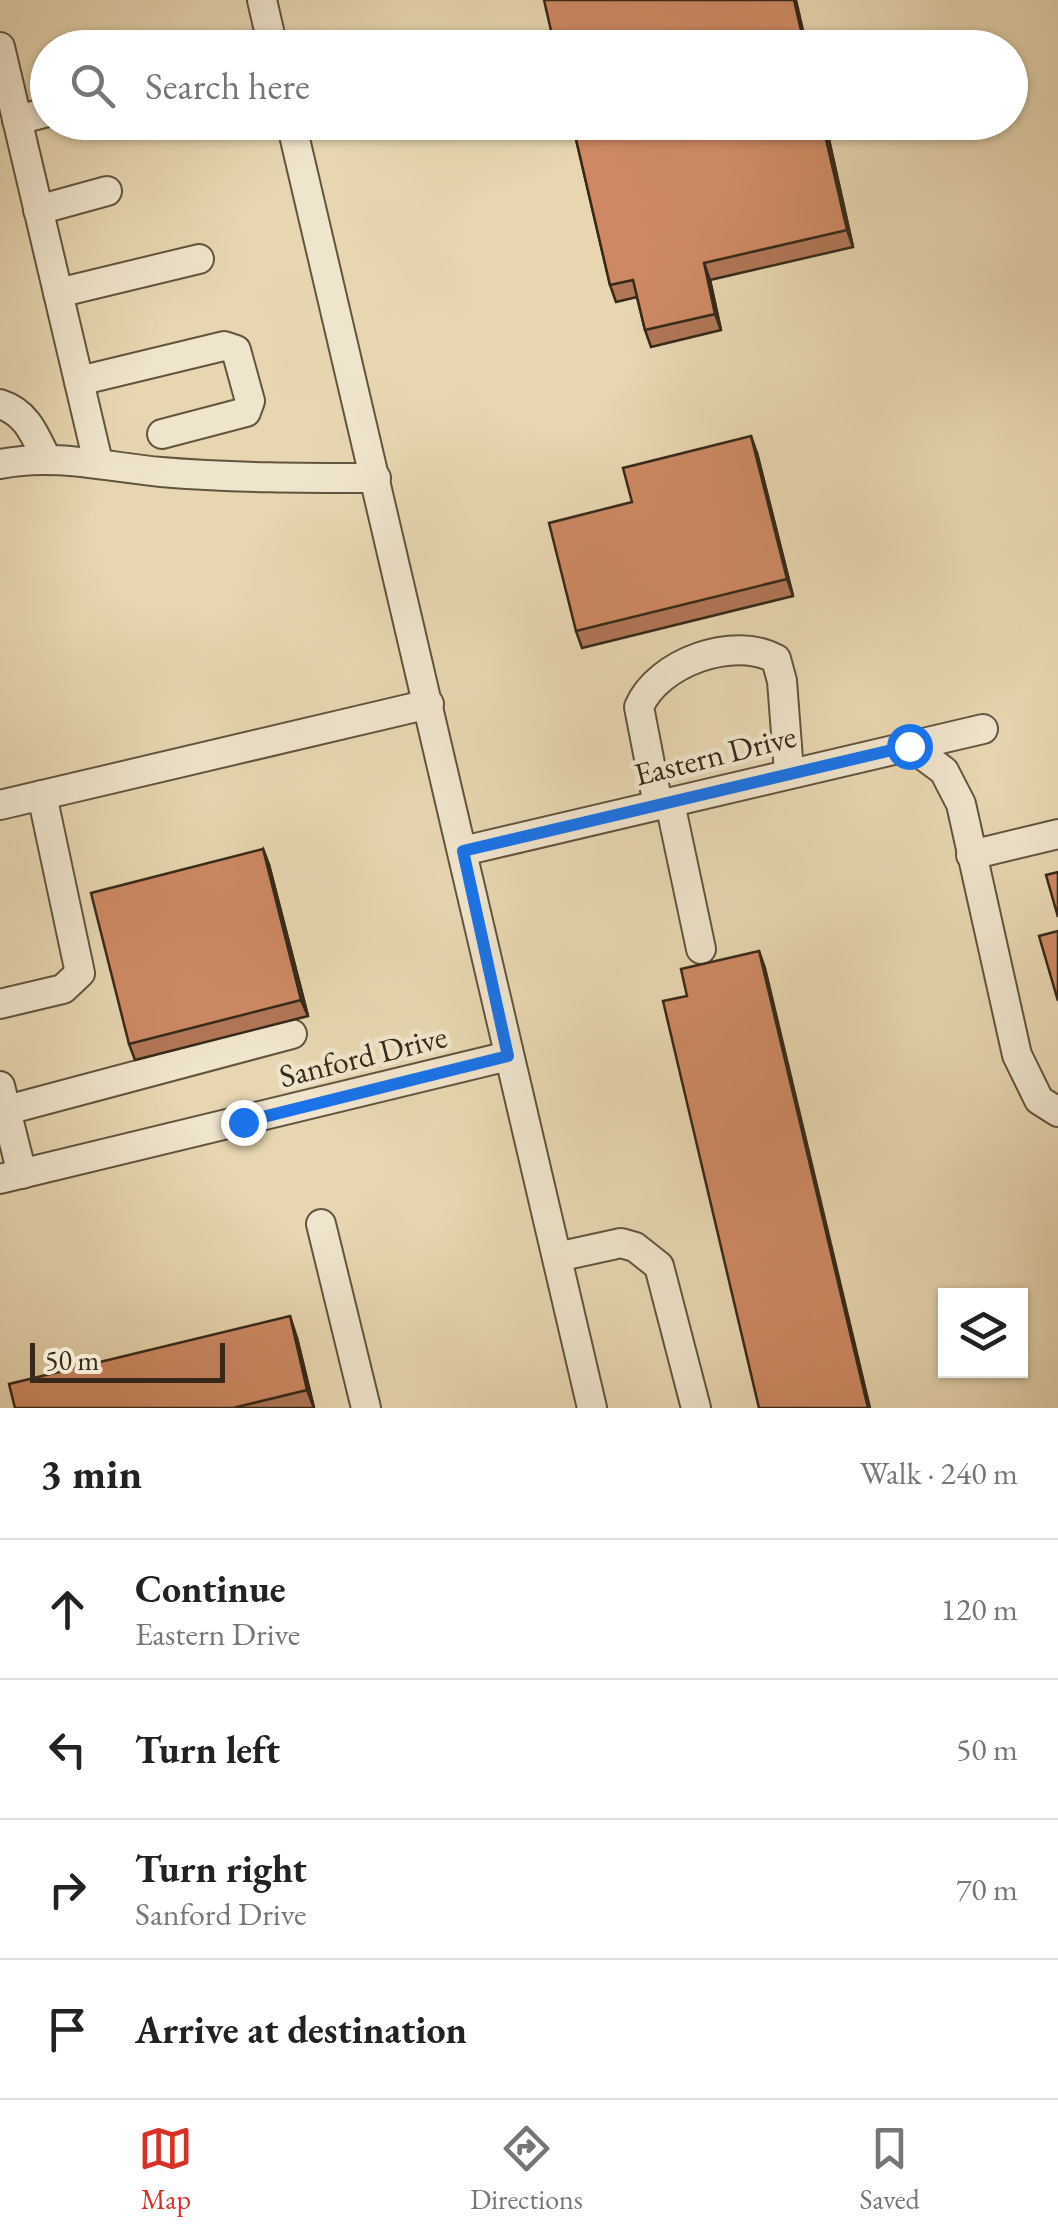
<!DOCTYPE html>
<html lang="en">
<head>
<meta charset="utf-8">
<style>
  body { margin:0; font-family:"EB Garamond",serif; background:#f2f2f2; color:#222 }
  .controls { position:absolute; right:30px; bottom:30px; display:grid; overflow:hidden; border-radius:0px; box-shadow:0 2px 8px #0004 }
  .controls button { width:90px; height:90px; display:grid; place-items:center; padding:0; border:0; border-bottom:2px solid #e0e0e0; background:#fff; color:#222; font:50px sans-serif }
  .scale { position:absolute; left:30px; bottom:25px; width:195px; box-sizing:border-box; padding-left:10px; border:5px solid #362919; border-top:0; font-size:28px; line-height:35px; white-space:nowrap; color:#362919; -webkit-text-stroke:8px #efe4cc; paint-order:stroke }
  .stop { position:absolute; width:30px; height:30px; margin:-22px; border:8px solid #1a73e8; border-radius:50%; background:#fff }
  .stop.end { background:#1a73e8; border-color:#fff; box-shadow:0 2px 10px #0008 }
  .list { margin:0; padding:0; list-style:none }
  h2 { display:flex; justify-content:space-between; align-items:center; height:130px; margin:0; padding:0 40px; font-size:42px }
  h2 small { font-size:32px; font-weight:400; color:#767676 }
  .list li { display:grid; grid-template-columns:65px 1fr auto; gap:30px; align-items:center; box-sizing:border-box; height:140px; padding:0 40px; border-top:2px solid #e0e0e0 }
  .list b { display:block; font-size:38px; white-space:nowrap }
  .list p { margin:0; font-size:32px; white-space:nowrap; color:#767676 }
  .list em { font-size:32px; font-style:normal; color:#767676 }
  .icon { flex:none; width:55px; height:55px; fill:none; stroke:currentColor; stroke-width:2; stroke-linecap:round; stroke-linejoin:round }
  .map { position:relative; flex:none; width:1058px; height:1408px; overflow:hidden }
  .search { position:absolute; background:#fff; box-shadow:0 2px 8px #0004; left:30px; right:30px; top:30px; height:110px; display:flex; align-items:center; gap:25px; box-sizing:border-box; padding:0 35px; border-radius:55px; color:#767676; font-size:38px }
  .sheet { height:690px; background:#fff }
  nav { display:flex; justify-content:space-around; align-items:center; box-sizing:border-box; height:140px; border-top:2px solid #e0e0e0; background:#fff; font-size:28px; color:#767676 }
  nav a { display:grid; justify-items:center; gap:5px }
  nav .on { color:#d93025 }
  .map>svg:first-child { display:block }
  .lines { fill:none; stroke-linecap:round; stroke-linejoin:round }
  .minor-casing { stroke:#62543f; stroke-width:32 }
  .minor { stroke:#efe4cc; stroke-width:28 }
  .wall { fill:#b17656; stroke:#362919; stroke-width:2.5 }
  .shaded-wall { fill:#906046; stroke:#362919; stroke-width:2.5 }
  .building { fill:#ce8964; stroke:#362919; stroke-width:2.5 }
  .route { stroke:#1a73e8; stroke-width:12 }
  .labels { text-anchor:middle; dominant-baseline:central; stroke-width:9; stroke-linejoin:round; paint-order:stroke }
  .street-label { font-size:32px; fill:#362919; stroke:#efe4cc }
</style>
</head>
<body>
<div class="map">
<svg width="1058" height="1408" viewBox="0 0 1058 1408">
  <rect width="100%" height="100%" fill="#e7d6b0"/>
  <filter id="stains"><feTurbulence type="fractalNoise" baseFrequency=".002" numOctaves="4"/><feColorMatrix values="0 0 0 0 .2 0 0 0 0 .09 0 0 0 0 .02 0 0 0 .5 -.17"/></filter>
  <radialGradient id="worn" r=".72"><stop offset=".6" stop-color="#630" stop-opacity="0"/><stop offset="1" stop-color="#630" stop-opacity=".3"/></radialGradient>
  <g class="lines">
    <defs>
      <g id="minor">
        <path d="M262,0L273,48"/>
        <path d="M0,47L98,462"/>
        <path d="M17,120L48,112"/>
        <path d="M291,122L592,1408"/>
        <path d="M38,210L107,191"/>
        <path d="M58,293L199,259"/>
        <path d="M79,381L224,346L236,350L250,401L246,412L162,434"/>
        <path d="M0,404C28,413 35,436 47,460"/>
        <path d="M0,464C54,453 107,467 161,472C232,478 305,478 376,478"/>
        <path d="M909,745L944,771L961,804L1017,1055L1039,1100L1058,1112"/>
        <path d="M670,803L701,949"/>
        <path d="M0,805L429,704"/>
        <path d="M658,805L639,707C657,663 734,635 776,659L782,681L789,772"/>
        <path d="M463,851L983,729"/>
        <path d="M971,855L1058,834"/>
        <path d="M0,1004L63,989L80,973L42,795"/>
        <path d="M0,1086L22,1174"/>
        <path d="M7,1110L292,1034"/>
        <path d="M0,1179L508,1056"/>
        <path d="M321,1224L366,1408"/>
        <path d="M557,1257L621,1243L635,1247L659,1266L696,1408"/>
      </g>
    </defs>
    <use href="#minor" class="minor-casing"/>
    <use href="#minor" class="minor"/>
  </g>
  <g class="wall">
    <path d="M572,122H825L853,247L710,280L721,330L651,347L645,330L637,297L616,302L610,285Z"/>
    <path d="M757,453L793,596L582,648L576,631L632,502Z"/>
    <path d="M263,849L269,865L308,1016L135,1060L129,1044Z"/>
    <path d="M297,1338L314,1408H15Z"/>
  </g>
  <g class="shaded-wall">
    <path d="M794,0H796L807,48H805Z"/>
    <path d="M822,122H825L853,247L847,230Z"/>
    <path d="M704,263L710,280L721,330L715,314Z"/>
    <path d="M751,436L757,453L793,596L787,579Z"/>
    <path d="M263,849L269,865L308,1016L301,1000Z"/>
    <path d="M759,951L765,968L870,1408H868Z"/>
    <path d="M290,1316L297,1338L314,1408L307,1390Z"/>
  </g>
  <g class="building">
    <path d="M544,0H794L805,48H555Z"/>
    <path d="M572,122H822L847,230L704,263L715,314L645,330L633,280L610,285Z"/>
    <path d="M751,436L787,579L576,631L549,523L632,502L623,468Z"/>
    <path d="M263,849L301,1000L129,1044L91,893Z"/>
    <path d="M1058,872V917L1046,875Z"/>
    <path d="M1058,931V1001L1039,936Z"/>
    <path d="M759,951L868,1408H759L663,1001L687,996L681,969Z"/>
    <path d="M290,1316L307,1390L233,1408H15L9,1384Z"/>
  </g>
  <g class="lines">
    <path class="route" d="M243,1122L508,1056L463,851L909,746"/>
  </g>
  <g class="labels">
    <g class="street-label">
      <text transform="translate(715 755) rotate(-14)">Eastern Drive</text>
      <text transform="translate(363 1056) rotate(-14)">Sanford Drive</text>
    </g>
  </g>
  <rect width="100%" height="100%" filter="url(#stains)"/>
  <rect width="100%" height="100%" fill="url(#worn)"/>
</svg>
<div class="controls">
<button><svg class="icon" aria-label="layers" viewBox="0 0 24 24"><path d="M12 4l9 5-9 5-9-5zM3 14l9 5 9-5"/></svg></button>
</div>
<div class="scale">50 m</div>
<div class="stop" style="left:909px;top:746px"></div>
<div class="stop end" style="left:243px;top:1122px"></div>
<div class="search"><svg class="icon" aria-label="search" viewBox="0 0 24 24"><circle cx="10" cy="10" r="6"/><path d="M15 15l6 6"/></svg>Search here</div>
</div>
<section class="sheet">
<h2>3 min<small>Walk · 240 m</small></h2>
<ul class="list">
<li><svg class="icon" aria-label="ahead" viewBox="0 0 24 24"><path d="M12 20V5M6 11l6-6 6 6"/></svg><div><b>Continue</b><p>Eastern Drive</p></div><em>120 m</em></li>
<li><svg class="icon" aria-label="left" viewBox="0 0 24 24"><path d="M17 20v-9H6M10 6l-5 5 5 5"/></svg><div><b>Turn left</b></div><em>50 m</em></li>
<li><svg class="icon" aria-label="right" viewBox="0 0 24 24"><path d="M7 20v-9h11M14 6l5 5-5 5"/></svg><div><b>Turn right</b><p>Sanford Drive</p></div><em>70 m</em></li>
<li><svg class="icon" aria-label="arrive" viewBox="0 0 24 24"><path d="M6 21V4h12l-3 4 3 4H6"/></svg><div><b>Arrive at destination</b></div></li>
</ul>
</section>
<nav>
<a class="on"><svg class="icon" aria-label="map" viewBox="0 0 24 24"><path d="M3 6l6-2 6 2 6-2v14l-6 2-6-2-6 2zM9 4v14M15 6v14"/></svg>Map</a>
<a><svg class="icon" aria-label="directions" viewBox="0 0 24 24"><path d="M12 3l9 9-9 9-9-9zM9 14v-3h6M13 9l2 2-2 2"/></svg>Directions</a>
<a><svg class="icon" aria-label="saved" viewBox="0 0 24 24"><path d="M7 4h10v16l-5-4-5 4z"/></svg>Saved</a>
</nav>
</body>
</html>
